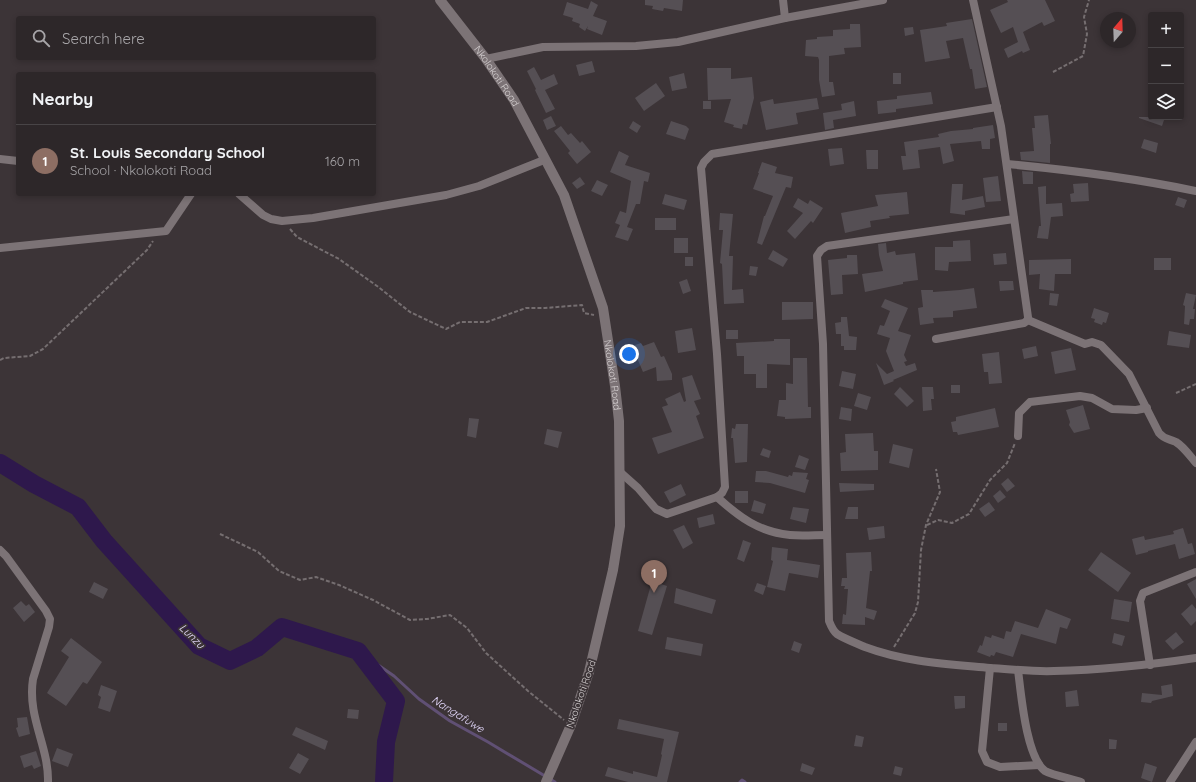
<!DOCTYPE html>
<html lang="en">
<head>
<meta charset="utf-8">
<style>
  body { margin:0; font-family:Quicksand,sans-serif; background:#352f31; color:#f1f3f6 }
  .controls { position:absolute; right:12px; top:12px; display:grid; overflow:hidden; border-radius:4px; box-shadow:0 2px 6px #0003 }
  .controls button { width:36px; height:36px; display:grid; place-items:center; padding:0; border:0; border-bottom:1px solid #484446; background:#2d2729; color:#f1f3f6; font:20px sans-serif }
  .compass { position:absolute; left:1100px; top:12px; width:36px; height:36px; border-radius:50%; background:#2d2729; box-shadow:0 2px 6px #0003; rotate:19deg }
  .you { position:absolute; left:629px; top:354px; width:14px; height:14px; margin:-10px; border:3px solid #fff; border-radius:50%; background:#1a73e8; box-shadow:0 0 0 6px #1a73e833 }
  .badge { display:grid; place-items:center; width:26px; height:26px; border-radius:50%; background:#bca0f2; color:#fff; font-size:13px; font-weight:700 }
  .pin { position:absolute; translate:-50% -33px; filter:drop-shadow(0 1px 2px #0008) }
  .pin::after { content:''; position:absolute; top:21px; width:14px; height:12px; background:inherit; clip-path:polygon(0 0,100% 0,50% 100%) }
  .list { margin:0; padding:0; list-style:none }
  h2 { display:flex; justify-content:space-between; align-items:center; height:52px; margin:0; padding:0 16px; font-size:17px }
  h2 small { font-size:13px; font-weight:400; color:#a7a5a8 }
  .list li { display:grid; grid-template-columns:26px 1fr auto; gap:12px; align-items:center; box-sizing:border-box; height:72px; padding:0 16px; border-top:1px solid #484446 }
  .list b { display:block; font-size:15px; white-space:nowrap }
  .list p { margin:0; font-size:13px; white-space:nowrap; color:#a7a5a8 }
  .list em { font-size:13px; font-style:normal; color:#a7a5a8 }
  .icon { flex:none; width:22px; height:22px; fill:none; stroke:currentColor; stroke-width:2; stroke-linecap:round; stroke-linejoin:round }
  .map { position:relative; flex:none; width:1196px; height:782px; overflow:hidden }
  .search { position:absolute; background:#2d2729; box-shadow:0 2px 6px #0003; left:16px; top:16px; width:360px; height:44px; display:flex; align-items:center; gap:10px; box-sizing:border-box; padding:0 14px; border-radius:4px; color:#a7a5a8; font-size:15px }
  .panel { position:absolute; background:#2d2729; box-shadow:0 2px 6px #0003; left:16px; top:72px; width:360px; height:124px; border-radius:4px }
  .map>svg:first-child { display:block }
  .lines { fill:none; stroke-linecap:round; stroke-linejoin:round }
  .stream { stroke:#605074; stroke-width:3 }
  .river { stroke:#2e184c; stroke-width:18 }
  .building { fill:#554f54 }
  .path { stroke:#756e70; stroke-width:2; stroke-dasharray:4 2; stroke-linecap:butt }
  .street { stroke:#7c7376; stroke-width:8 }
  .secondary { stroke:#7c7376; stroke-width:10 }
  .labels { text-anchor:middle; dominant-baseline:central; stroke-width:3.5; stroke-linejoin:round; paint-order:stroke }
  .street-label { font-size:10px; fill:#d6d1d2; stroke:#3c3437 }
  .water-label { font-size:11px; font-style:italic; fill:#e4d9fc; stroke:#3c3437 }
</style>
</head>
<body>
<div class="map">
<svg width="1196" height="782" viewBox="0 0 1196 782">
  <rect width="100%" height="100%" fill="#3c3437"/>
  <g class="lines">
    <g class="stream">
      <path d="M358,651L394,676L419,699L450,721L488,742L555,782"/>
      <path d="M740,782L742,780L745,782"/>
    </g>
    <path class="river" d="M0,463L34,484L78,507L104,541L199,646L230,661L257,648L282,627L358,651L396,701L386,742L384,782"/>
  </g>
  <g class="building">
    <path d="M645,0H683L682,11L664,8L663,11L652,9L653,6L645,5Z"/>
    <path d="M1007,0H1045L1055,21L1044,26L1042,22L1023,32L1030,50L1023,53L1022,51L1008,58L1004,49L1018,42L1013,27L1001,33L990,10L1008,2Z"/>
    <path d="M591,1L598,5L593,16L607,21L602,35L587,29L588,26L585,31L579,27L580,24L572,21L573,18L563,15L567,2L588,9Z"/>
    <path d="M972,19L987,87L975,89L972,69H970L963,38L946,41L950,58L925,62L920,30L947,26L946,23Z"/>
    <path d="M850,24H860L861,47L844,48L845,54L829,56V82H833L835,95L822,97L819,80V60L818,57L805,56L806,40L817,39V37L833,36V30L850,29Z"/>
    <path d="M913,27L914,34L905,36L904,28Z"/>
    <path d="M592,61L595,72L579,76L576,65Z"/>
    <path d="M534,67L541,80L554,74L558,84L545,90L555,109L546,113L535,90L536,89L527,71Z"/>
    <path d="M707,68H731V79L752,77L754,98L747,125L743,124L742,129L733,127L734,125L724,122L731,99L708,100Z"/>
    <path d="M684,73L687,88L672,91L669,77Z"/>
    <rect x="893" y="73" width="8" height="11"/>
    <path d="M656,83L665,96L644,111L635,98Z"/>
    <path d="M931,92L933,104L896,109V112L878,114L877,101L897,99V96Z"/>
    <path d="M817,98L819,109L796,113L798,124L766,130L760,102L773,99L774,104Z"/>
    <rect x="703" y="101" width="8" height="8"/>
    <path d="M854,101L856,116L833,120L834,128L825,130L823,113L842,110L841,104Z"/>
    <path d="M1048,115L1051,144H1050V163L1021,160L1020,152L1034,151L1032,128H1035L1034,116Z"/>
    <path d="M551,116L556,126L547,130L543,120Z"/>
    <path d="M1139,117H1165L1162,126L1139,118Z"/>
    <path d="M633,121L641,126L637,133L629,128Z"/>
    <path d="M671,121L686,126L689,129L685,140L666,134Z"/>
    <path d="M993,125L995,138L990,139V149H982L981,141L950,144L954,161L943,164L940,147L918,150L920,168L903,170L901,156H906L904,142L939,137L938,134L951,131L973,129V128Z"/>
    <path d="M561,126L568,135L571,133L580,143L582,141L591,152L577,164L568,153L570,151L554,131Z"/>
    <path d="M1144,139L1158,143L1156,153L1141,148Z"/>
    <path d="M842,148L844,164L830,166L828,149Z"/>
    <path d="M866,150H878V169H867Z"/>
    <path d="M619,151L629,156L625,165L650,173L648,182L644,181L640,204H636L627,227L633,229L628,241L615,237L620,225L615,223L620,211L626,213L631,181L610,172Z"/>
    <path d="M762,162L777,167L775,173L793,177L791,188L786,187L762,245L757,243L764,216H765L773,196L753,189L759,173H758Z"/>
    <path d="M1022,171L1033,172V184H1023Z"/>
    <path d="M998,176L1001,201L986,202L983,178Z"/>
    <path d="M580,177L585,184L577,189L572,183Z"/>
    <path d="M597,180L608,185L602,196L591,191Z"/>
    <path d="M1088,183L1089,201L1071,202L1070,194L1074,193L1073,184Z"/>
    <path d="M952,184H963L962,200L983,196L985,207L965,211V215L950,213Z"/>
    <path d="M1046,186V204L1062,203L1063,216L1051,217L1048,239L1037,238L1039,226H1041L1038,187Z"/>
    <path d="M907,192L909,214L889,216L890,218L870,221L871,227L845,233L841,213L878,206L875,195Z"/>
    <path d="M665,194L687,200L684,210L662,204Z"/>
    <path d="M1178,197L1187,200L1184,208L1175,205Z"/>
    <path d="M798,198L808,204L810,200L823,208L813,223L811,221L795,239L787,231L803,213L793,207Z"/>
    <path d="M720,213L733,214L729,256H733L732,290L743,289L744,303L724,304L722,264L720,263L723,230H719Z"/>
    <rect x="655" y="218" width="21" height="12"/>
    <rect x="674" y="238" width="14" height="15"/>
    <path d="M970,240L971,261L949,262L948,271L935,270V247H953V241Z"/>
    <path d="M886,243L887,253L895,251L896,255L915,253L918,280L903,282V284L865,292L862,274L883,271L879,255L878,244Z"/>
    <path d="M773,250L788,259L783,267L768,259Z"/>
    <path d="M1006,253L1007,264L994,265L993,254Z"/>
    <path d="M847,255H857L858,274L842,275L843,294L831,295L828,260L847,258Z"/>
    <rect x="685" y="257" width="8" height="9"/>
    <rect x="1154" y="258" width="17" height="12"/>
    <path d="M1071,259V274H1055L1054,291L1039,289L1040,274L1029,275V260Z"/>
    <path d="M750,266L758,267L756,276L749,275Z"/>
    <path d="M687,279L691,291L683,294L679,282Z"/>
    <path d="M999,281H1013L1014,290L1000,291Z"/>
    <path d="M974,288L977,308L953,311V317L933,318L934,323L920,325L918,308L923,307L921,290H933V292L960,290Z"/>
    <path d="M1050,293L1059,294L1057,306L1049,305Z"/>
    <path d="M1186,293L1196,295L1193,309H1195L1194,319H1190L1189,325L1184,324L1185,306L1183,305Z"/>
    <path d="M885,299L908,308L898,331L911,335L904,355L907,361L904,362L906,366L915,363L917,370L893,380L894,381L884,385L876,363L887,374L894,371L886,351L890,338L877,334L880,325L884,326L890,311L881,307Z"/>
    <path d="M782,302H813V319L782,320Z"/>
    <path d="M1094,308L1109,313L1106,323L1103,322L1102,325L1094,322L1095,319L1091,318Z"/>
    <path d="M841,317H847L849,336L857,337L856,350H844V346H841V334H836L835,323L841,322Z"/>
    <path d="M692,328L696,350L678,353L675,331Z"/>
    <rect x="726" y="330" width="12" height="9"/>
    <path d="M1169,331L1191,335L1189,348L1167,345Z"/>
    <path d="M774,339H790V365L767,364V388H756V374H744V356H737L736,343L774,341Z"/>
    <path d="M654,342L661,357L664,356L672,374V380L657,381L656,367L643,372L632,346L641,343L643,346Z"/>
    <path d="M1036,346L1038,356L1024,359L1022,349Z"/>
    <path d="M1071,348L1076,370L1055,374L1051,352Z"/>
    <path d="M999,352L1002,383L989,384L988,372H984L982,354Z"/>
    <path d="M793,358H807L808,407H811V418L785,419V417L777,416L779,400H786V383L793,384Z"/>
    <path d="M842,371L856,374L853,389L839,386Z"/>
    <path d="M692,375L701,399L694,401L700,414L696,416L704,438L658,454L652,438L672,432L662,407L668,405L665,399L680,392L684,402L686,401L682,378Z"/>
    <rect x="951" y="385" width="9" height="8"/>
    <path d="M900,387L914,401L907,407L894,394Z"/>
    <path d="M922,387H933L934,399H931L932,410L923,411Z"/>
    <path d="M858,393L871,397L867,410L854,406Z"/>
    <path d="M1083,405L1090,429L1074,433L1069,425L1070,422L1066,410Z"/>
    <path d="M841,407L852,409L851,421L839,419Z"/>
    <path d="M995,408L999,427L958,435L957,432H953L951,422L956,421V417Z"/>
    <path d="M469,418L479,419L476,438L467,436Z"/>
    <path d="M736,424H748L747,462L735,463L733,438H731L732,428L735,429Z"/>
    <path d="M547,429L562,432L558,448L544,444Z"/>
    <path d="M873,433L874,451H878V470L841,471L840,453L846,452L845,434Z"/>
    <path d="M893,444L913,449L909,468L889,463Z"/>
    <path d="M763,448L771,451L769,458L760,455Z"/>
    <path d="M799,455L809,459L805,470L795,467Z"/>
    <path d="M756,471H766L788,477L789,475L792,476L793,472L808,473L806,479L809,480L805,493L770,483L755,482Z"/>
    <path d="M1008,478L1015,486L1007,492L1001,484Z"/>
    <path d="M839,483L874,484V490L840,492Z"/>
    <path d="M681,484L686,495L670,503L664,492Z"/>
    <path d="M1000,490L1006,497L998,503L993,496Z"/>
    <rect x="735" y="491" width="13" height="12"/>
    <path d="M754,500L766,504L763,514L751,511Z"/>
    <path d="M989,502L995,510L985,517L979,509Z"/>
    <path d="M793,507L809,509L806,523L790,519Z"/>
    <path d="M848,507H858V519H845Z"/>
    <path d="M713,514L715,524L699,528L697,518Z"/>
    <path d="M684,525L693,543L683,549L673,530Z"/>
    <path d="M884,526L885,538L869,540L867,528Z"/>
    <path d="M1183,528L1188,544L1192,543L1195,554L1179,559L1175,544L1148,551V552L1136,555L1132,539L1144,536L1145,540L1174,534L1173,531Z"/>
    <path d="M743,540L751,543L744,562L737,559Z"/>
    <path d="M772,547L788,549L787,560L820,565L818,578L789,573L785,591L767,587L773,561L771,560Z"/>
    <path d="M871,552L872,571H870L866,608L877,611L874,620L865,617V625L842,624L843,614L846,615L848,589H844L845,586H841L842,578H847L846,553Z"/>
    <path d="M1101,552L1131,573L1118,592L1088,570Z"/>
    <path d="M1196,579V599L1187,584Z"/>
    <path d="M652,581L667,586L652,635L638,631Z"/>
    <path d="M94,582L108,589L103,599L89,592Z"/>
    <path d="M757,583L766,586L763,595L754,591Z"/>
    <path d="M676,588L716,600L712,614L674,603Z"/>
    <path d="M1114,599L1132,602L1129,622L1111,619Z"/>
    <path d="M21,601L26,606L29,604L35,612L24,622L13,608Z"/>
    <path d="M1192,604L1196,609V621L1191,626L1181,614Z"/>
    <path d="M1046,609L1071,619L1067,629L1060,627L1056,644L1021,634L1013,657L996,652L994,656L991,655L990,657L977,652L980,645L982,646L985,636L991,638L992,635L1004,639L1006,631L1011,632L1015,621L1038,628Z"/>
    <path d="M1176,632L1184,642L1173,650L1165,641Z"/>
    <path d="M1114,633L1125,636L1122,646L1112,643Z"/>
    <path d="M667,637L703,644L701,656L665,649Z"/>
    <path d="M71,638L102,662L87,684L83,682L66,706L47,693L69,657L61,651Z"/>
    <path d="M794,641L802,644L799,653L791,650Z"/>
    <path d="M1172,684L1173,696L1152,701L1151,703L1141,702L1142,693L1162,695L1161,686Z"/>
    <path d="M101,685L117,691L110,712L98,708L101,697L98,695Z"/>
    <path d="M1077,690L1079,706L1066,707L1065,692Z"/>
    <path d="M954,696H965V708L955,709Z"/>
    <path d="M348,709L359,710L358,719L347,718Z"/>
    <path d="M27,717L30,734L19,737L16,728L18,727L17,718Z"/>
    <path d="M619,719L679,732L667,782H628L605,776L608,767L633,774V771L657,777L662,755L661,754L664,739L617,729Z"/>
    <rect x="998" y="723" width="9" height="8"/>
    <path d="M296,727L328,741L325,750L292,735Z"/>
    <path d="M856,735L864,737L862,747L854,746Z"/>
    <path d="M1109,739L1117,740L1116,749H1109Z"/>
    <path d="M57,748L73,754L68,767L52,761Z"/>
    <path d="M36,751L41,766L34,769L32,765L24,768L20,756Z"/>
    <path d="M298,753L309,759L300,774L289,768Z"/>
    <path d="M802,763L815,768L812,775L800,771Z"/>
    <path d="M1145,763L1157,767L1152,782L1141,778Z"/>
    <path d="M895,766L903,768L901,776L893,774Z"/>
  </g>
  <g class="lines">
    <g class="path">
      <path d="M1053,72L1083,56L1087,34L1084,17L1089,0"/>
      <path d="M290,229L297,237L339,259L377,286L410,312L446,329L460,322H487L526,308H545L582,305L584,313L594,315"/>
      <path d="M0,360L4,358L30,356L43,349L147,250L153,241"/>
      <path d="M1176,393L1196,384"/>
      <path d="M927,525L938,520L952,523L969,514L990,480L1007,463L1015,443"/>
      <path d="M220,534L258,552L279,571L300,580L316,577L339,585L373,600L410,620L427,619L450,615L467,628L486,653L528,691L564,720"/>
      <path d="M894,647L915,613L918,602L921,550L926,525L940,492L936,469"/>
    </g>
    <g class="street">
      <path d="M783,0L785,18"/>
      <path d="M486,59L543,47L636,46L678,42L785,18L883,0"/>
      <path d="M0,159L18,161"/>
      <path d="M1007,164C1071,170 1133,178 1196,191"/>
      <path d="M239,194L263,215L271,219L282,221L313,218L446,195L479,186L544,160"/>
      <path d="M1014,219L827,246L821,250L817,256L823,344L829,621C831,626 833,631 837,634C845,639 856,643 865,647C905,662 947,664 990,668C1011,669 1033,672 1054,671C1101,670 1149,665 1196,658"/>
      <path d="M0,248L166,231L191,194"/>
      <path d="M1028,320L1085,344L1092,342L1101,345L1129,374L1159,433C1165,440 1168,438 1176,442C1184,447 1190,456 1196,463"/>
      <path d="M936,339L1024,323L1028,320V317L1001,126L973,0"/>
      <path d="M1018,436L1019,413L1030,402L1080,396L1092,398L1112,409L1136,410L1147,408"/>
      <path d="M620,472L638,488L656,509L667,514L717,497L722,493L725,487L717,354L701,168L704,162L712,154L997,107"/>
      <path d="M717,497C739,517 759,532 790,535C802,536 815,535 827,535"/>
      <path d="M0,550L6,556L46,611L50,619L49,627L33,679C27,717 49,747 48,782"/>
      <path d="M1150,665L1140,601L1143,593L1196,572"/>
      <path d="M990,668L982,751L987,762L1000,767L1039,765"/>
      <path d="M1018,670C1021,693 1026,757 1045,771C1052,775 1072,779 1081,782"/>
      <path d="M1170,782L1196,742"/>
    </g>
    <path class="secondary" id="s1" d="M440,0L486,59L514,100L564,195L603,308L615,386L619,421L620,526L613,570L589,672L571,725L546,782"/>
  </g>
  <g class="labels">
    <g class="street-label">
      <text stroke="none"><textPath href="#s1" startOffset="95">Nkolokoti Road</textPath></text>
      <text stroke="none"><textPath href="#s1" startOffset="419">Nkolokoti Road</textPath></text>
      <text transform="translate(581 694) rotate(-71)">Nkolokoti Road</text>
    </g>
    <g class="water-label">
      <text transform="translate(192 636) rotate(44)">Lunzu</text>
      <text transform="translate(458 714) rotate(32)">Nangafuwe</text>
    </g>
  </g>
</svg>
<div class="controls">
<button>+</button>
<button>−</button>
<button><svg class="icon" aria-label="layers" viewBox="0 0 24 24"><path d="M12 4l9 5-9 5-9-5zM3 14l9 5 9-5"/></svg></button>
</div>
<svg class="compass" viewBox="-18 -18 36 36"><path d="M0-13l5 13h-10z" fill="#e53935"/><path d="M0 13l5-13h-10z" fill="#a7a5a8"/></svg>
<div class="you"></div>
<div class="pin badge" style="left:654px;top:593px;background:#8d6e63">1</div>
<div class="search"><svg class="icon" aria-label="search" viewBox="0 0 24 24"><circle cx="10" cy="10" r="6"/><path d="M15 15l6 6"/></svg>Search here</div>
<section class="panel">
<h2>Nearby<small></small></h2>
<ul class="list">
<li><span class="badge" style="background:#8d6e63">1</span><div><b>St. Louis Secondary School</b><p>School · Nkolokoti Road</p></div><em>160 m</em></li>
</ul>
</section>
</div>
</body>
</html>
